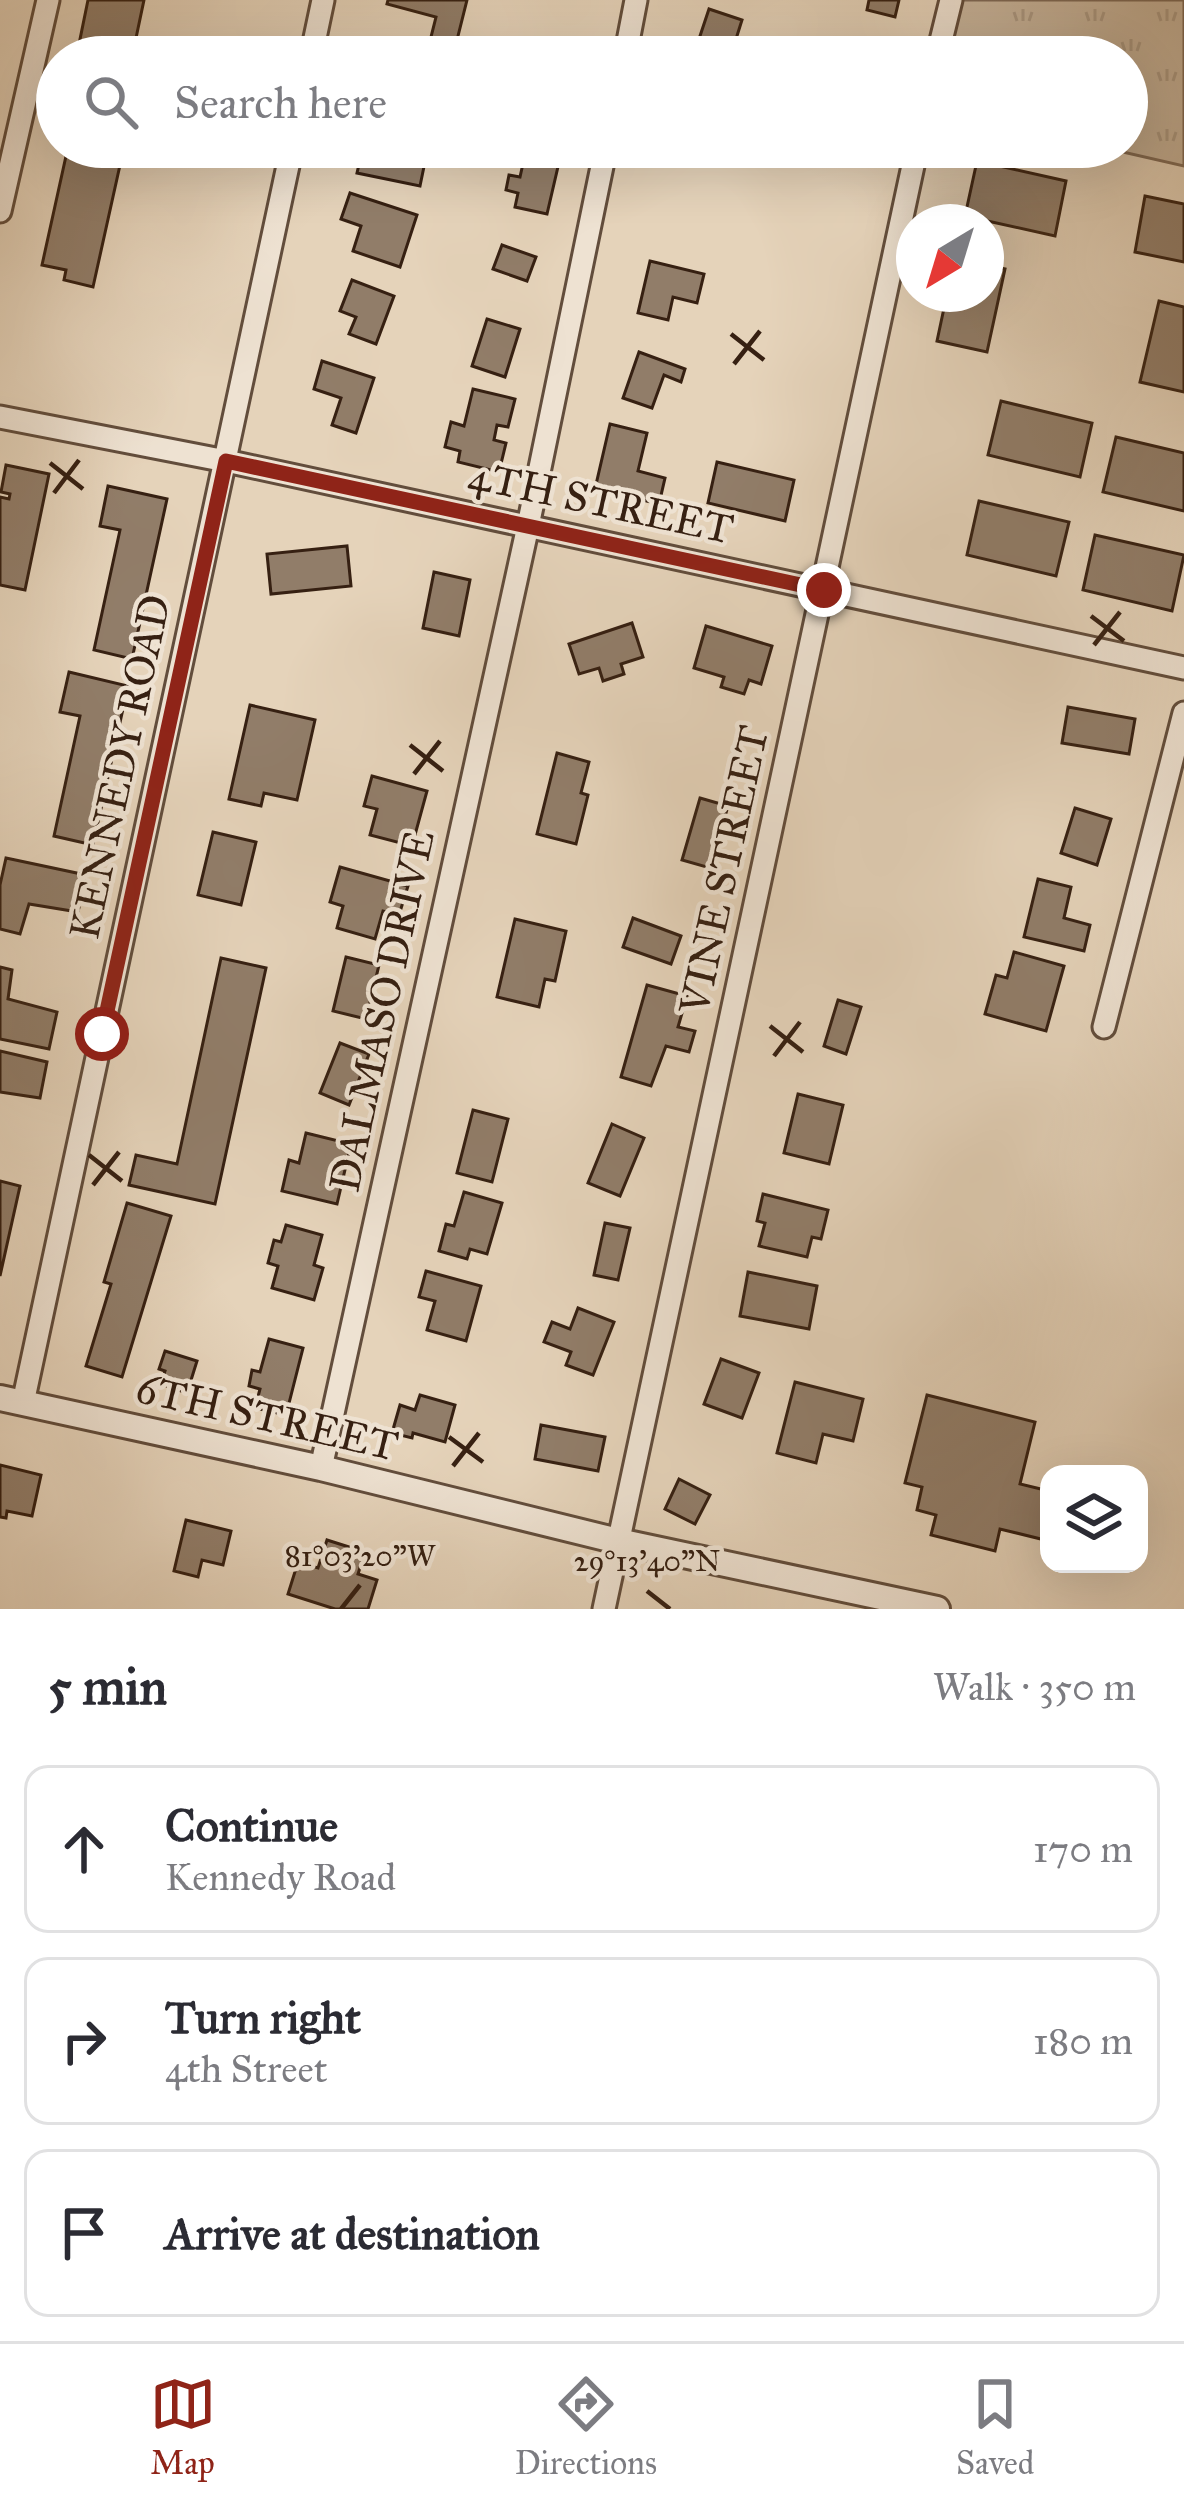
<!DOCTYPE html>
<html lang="en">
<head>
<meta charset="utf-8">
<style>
  body { margin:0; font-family:"IM FELL Great Primer",serif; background:#f7f7f7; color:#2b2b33 }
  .controls { position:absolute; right:36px; bottom:36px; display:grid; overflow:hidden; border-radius:24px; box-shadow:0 12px 48px #0002 }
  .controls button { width:108px; height:108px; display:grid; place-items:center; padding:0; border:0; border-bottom:3px solid #e1e1e2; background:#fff; color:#2b2b33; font:60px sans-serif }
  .compass { position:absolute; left:896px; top:204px; width:108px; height:108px; border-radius:50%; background:#fff; box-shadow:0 12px 48px #0002; rotate:218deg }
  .stop { position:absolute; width:36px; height:36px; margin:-27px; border:9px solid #8f2418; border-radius:50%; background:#fff }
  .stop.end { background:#8f2418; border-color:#fff; box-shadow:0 3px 12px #0008 }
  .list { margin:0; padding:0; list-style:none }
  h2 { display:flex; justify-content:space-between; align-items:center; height:156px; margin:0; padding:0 48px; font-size:51px }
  h2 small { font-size:39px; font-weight:400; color:#7c7c81 }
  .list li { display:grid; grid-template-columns:78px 1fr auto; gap:36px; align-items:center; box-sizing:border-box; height:168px; margin:0 24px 24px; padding:0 24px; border:3px solid #e1e1e2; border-radius:24px }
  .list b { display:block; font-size:45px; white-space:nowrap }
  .list p { margin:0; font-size:39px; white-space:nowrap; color:#7c7c81 }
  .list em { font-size:39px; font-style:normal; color:#7c7c81 }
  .icon { flex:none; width:66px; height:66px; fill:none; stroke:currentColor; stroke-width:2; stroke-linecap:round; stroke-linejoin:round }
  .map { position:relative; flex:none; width:1184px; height:1609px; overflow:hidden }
  .search { position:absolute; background:#fff; box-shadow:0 12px 48px #0002; left:36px; right:36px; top:36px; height:132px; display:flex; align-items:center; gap:30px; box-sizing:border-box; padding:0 42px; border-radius:66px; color:#7c7c81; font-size:45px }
  .sheet { height:732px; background:#fff }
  nav { display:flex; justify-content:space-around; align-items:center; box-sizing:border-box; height:168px; border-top:3px solid #e1e1e2; background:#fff; font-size:33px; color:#7c7c81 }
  nav a { display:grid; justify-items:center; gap:6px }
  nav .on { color:#8f2418 }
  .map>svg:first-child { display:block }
  .grass { fill:url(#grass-tufts); stroke:#7e6a58; stroke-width:3 }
  .building { fill:#917d69; stroke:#362012; stroke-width:3 }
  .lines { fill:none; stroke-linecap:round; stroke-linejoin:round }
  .minor-casing { stroke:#624d3c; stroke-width:27 }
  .tertiary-casing { stroke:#624d3c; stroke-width:30 }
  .minor { stroke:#eee2d2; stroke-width:21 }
  .tertiary { stroke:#eee2d2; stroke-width:24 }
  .route { stroke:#8f2418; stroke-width:15 }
  .ticks { fill:none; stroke:#362012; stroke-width:4.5 }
  .labels { text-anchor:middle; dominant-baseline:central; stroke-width:9; stroke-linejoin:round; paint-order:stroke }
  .street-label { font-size:42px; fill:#362012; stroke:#eee2d2 }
  .ticks-label { font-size:30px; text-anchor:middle; fill:#362012; stroke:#eee2d2; stroke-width:9; stroke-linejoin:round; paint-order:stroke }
</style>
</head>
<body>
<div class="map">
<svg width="1184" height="1609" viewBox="0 0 1184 1609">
  <defs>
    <pattern id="grass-tufts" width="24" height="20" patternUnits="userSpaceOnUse" patternTransform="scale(3)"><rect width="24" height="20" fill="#c7b59d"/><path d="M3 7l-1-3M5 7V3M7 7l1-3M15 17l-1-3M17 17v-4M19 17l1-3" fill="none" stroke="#ac9b86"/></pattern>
  </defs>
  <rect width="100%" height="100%" fill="#e5d3ba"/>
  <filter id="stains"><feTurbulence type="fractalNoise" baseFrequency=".00167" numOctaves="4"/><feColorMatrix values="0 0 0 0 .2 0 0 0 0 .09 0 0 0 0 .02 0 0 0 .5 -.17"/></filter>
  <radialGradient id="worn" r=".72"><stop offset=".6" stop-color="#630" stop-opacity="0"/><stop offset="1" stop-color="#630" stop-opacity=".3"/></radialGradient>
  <path class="grass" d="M951,0H1184V166L1101,147H1127V57H937Z"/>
  <g class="building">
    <path d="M88,0H144L132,57H88L77,54Z"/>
    <path d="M388,0H467L455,48L430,41L436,17L387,4Z"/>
    <path d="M869,0H899L895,17L867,10Z"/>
    <path d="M709,9L742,20L736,39L751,44L747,57H693Z"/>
    <path d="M68,147H124L93,287L64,280L66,270L42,265Z"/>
    <path d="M363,147H428L420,186L357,173Z"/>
    <path d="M526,150L560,158L547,214L515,207L518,193L506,190L509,175L520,177Z"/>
    <path d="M977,161L1066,181L1055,236L965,216Z"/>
    <path d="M350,193L417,215L400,267L353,251L361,226L341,219Z"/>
    <path d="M1145,196L1184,204V262L1135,252Z"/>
    <path d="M502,245L536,257L527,281L493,269Z"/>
    <path d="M650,261L704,274L697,303L673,297L668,320L638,313Z"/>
    <path d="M986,265L1005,269L987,352L937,341L947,294H986Z"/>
    <path d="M352,280L394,296L376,344L349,334L356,317L340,311Z"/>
    <path d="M1159,301L1184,307V392L1140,382Z"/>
    <path d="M487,319L520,329L505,377L472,366Z"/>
    <path d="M639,352L685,369L681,382L664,375L652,408L623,398Z"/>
    <path d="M322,361L374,378L356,433L332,425L341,398L314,389Z"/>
    <path d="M473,389L515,399L508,427L497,425L494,440L506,443L499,472L458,462L460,451L445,447L451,422L464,426Z"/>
    <path d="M1001,401L1092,423L1080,477L988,455Z"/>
    <path d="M610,424L647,433L638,471L665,478L659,504L595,489Z"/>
    <path d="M1116,437L1184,453V511L1103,492Z"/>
    <path d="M717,462L794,480L785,521L708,503Z"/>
    <path d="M6,465L49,474L25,590L0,585V497L9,499L10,494L1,492Z"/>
    <path d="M108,486L167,499L132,659L94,650L120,530L100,526Z"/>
    <path d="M979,501L1069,522L1056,576L967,555Z"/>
    <path d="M1095,535L1184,555L1172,611L1083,590Z"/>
    <path d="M347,546L351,586L271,594L267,554Z"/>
    <path d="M434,572L470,580L459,636L423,628Z"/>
    <path d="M632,623L643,657L621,664L624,674L603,681L599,668L579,674L569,644Z"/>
    <path d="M706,626L772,646L761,684L749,680L744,694L721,687L724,677L694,668Z"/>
    <path d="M69,672L128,686L93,845L54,836L80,716L60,712Z"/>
    <path d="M250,705L315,720L297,800L264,793L261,806L229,799Z"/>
    <path d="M1068,707L1135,719L1129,754L1062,743Z"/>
    <path d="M557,753L589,762L581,793L588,795L576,844L537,834Z"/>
    <path d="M372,776L427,791L412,846L370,835L377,809L364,806Z"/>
    <path d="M700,798L728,806L710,868L682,860Z"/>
    <path d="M1075,808L1111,819L1097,865L1061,853Z"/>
    <path d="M213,832L256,842L241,905L198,895Z"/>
    <path d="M6,858L86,875L78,912L29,904L20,934L0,929V885Z"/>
    <path d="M340,867L408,886L399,915L383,911L375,939L337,928L343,906L330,902Z"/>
    <path d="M1038,879L1071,887L1064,918L1090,925L1084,951L1024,937Z"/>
    <path d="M633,918L681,936L671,964L623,947Z"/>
    <path d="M515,919L566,931L555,981L545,979L539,1007L497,997Z"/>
    <path d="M1014,952L1064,966L1046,1031L985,1014L996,975L1007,978Z"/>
    <path d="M346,957L379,965L366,1019L333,1011Z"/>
    <path d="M221,958L266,968L215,1204L129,1185L136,1155L177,1164Z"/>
    <path d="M0,967L12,970L8,999L57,1012L49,1049L0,1039Z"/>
    <path d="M647,985L687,996L678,1027L695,1031L689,1052L666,1046L651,1086L621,1077Z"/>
    <path d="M838,1000L861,1007L846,1054L824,1046Z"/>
    <path d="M340,1043L369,1054L349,1105L320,1093Z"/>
    <path d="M0,1051L47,1062L40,1098L0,1092Z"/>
    <path d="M798,1094L843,1105L829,1164L784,1153Z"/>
    <path d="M473,1110L508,1119L492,1182L457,1173Z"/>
    <path d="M612,1124L644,1138L620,1196L588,1183Z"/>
    <path d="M306,1133L351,1144L337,1204L282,1191L289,1160L299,1163Z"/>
    <path d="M0,1181L20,1186L0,1276Z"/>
    <path d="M464,1192L502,1203L487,1254L470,1249L467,1259L439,1251L446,1224L454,1226Z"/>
    <path d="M763,1194L828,1210L821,1239L812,1237L807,1257L759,1246L765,1223L757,1221Z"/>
    <path d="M127,1203L171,1216L122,1377L86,1366L111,1284L104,1282Z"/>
    <path d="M605,1223L630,1228L618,1280L594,1275Z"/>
    <path d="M286,1225L322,1235L314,1265L323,1268L314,1300L272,1288L278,1266L268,1263L274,1240L281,1242Z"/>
    <path d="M426,1271L481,1286L466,1341L427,1330L435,1301L419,1297Z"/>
    <path d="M748,1272L817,1286L809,1329L740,1316Z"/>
    <path d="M578,1308L614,1322L593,1375L566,1365L571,1352L544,1342L552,1322L570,1329Z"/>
    <path d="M269,1339L303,1348L286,1415L255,1408L260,1389L249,1386L252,1370L260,1372Z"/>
    <path d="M165,1351L197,1361L187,1393L161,1384L165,1371L159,1369Z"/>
    <path d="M721,1359L759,1373L742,1418L704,1404Z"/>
    <path d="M795,1382L863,1399L853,1441L823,1434L816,1463L777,1453Z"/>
    <path d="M420,1395L455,1405L445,1442L413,1433L412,1438L392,1433L400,1405L415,1410Z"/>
    <path d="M927,1395L1035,1422L1020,1484L1049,1491V1541L1000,1529L995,1551L931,1535L936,1515L917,1510L922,1487L905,1483Z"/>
    <path d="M541,1425L605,1437L598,1471L535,1459Z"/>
    <path d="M0,1465L41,1475L32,1516L7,1511L6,1518L0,1517Z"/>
    <path d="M679,1479L710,1495L695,1524L665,1509Z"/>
    <path d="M186,1520L231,1531L223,1565L202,1560L198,1577L174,1571Z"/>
    <path d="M327,1540L365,1552L358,1574L377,1580L368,1609H335L288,1594L298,1562L318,1568Z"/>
  </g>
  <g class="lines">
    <defs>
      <g id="minor">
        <path d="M311,57L323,0"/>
        <path d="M625,57L636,0"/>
        <path d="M937,57L951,0"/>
        <path d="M0,211L48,0"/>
        <path d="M0,417L226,461L1184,668"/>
        <path d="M1104,1027L1184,713"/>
        <path d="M23,1403L292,147"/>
        <path d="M321,1468L528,526L606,147"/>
        <path d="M604,1609L917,147"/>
      </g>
      <path id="tertiary" d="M0,1398L321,1468L618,1541L937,1609"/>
    </defs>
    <use href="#minor" class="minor-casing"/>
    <use href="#tertiary" class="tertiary-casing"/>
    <use href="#minor" class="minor"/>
    <use href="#tertiary" class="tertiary"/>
  </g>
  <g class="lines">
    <path class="route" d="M102,1034L226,461L824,590"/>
  </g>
  <path class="ticks" d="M731,334L764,360M734,364L760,331M50,463L83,489M54,493L79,460M1091,616L1124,641M1094,645L1120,612M410,745L443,771M414,774L440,741M770,1026L803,1052M774,1056L800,1022M89,1155L122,1181M93,1185L119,1152M449,1437L483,1462M453,1466L479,1433M647,1591L670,1609M341,1609L360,1585"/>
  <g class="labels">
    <g class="street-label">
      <text transform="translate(601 502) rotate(12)">4TH STREET</text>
      <text transform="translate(120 767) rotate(-78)">KENNEDY ROAD</text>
      <text transform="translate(724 870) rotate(-78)">VINE STREET</text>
      <text transform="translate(382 1011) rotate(-78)">DALMASO DRIVE</text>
      <text transform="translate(267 1417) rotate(13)">6TH STREET</text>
    </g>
  </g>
  <g class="ticks-label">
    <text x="360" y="1566">81°03'20"W</text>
    <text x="647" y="1571">29°13'40"N</text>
  </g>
  <rect width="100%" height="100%" filter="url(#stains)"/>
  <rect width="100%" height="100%" fill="url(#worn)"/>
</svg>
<div class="controls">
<button><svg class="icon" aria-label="layers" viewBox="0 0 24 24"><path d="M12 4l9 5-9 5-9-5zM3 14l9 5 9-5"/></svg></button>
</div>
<svg class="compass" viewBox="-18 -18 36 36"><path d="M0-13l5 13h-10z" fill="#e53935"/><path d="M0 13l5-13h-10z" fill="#7c7c81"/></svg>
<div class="stop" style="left:102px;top:1034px"></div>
<div class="stop end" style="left:824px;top:590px"></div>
<div class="search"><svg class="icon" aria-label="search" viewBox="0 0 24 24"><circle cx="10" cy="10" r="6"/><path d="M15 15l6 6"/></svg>Search here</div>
</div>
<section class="sheet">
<h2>5 min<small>Walk · 350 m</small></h2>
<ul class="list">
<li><svg class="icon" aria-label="ahead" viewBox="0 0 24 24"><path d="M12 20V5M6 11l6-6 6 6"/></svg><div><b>Continue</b><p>Kennedy Road</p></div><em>170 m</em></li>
<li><svg class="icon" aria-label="right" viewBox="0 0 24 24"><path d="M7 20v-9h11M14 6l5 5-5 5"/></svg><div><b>Turn right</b><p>4th Street</p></div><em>180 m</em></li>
<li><svg class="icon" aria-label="arrive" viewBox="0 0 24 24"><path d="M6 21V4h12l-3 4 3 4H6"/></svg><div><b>Arrive at destination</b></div></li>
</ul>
</section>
<nav>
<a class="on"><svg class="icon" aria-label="map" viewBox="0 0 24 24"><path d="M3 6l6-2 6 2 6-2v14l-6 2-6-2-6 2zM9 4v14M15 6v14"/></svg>Map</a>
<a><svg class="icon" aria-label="directions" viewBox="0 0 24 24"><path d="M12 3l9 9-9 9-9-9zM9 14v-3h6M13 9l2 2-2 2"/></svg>Directions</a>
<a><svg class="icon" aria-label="saved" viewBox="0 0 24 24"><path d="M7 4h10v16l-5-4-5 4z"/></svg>Saved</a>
</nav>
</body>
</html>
